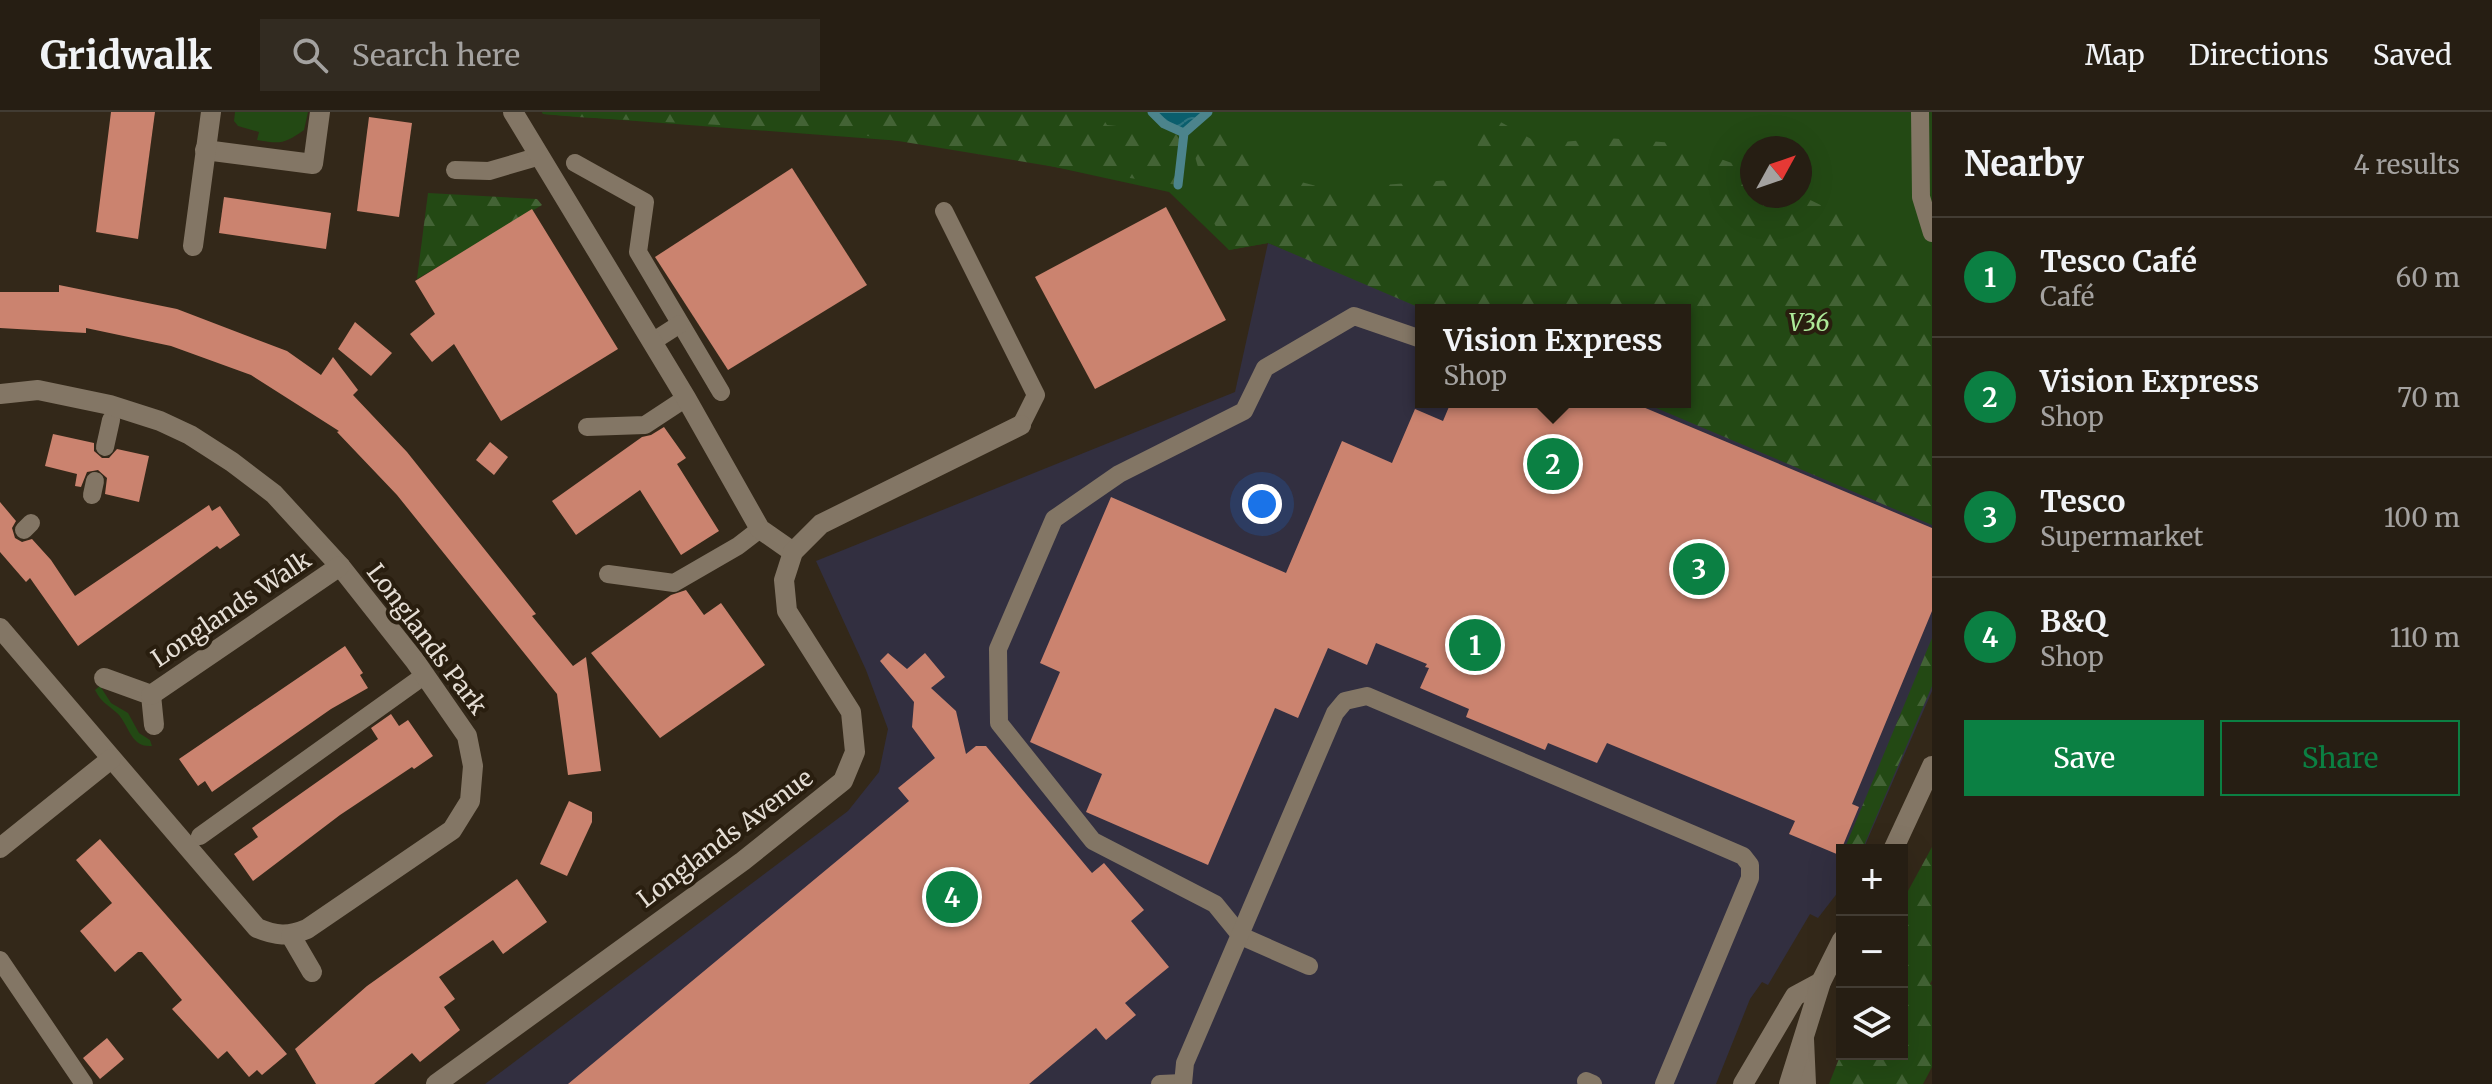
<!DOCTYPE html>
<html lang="en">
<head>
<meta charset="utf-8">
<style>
  body { margin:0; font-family:Merriweather,serif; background:#322b21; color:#f1f3f6 }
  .controls { position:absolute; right:24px; bottom:24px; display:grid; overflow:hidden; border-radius:0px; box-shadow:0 8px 32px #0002 }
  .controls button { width:72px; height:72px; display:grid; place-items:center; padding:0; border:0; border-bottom:2px solid #423c33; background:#261e13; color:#f1f3f6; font:40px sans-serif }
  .compass { position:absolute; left:1740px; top:24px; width:72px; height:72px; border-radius:50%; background:#261e13; box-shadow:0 8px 32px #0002; rotate:50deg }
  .you { position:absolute; left:1262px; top:392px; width:28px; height:28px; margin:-20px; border:6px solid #fff; border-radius:50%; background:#1a73e8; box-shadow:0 0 0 12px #1a73e833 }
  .badge { display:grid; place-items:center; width:52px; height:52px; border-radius:50%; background:#0b8043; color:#fff; font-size:26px; font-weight:700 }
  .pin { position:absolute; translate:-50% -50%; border:4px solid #fff; box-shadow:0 2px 8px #0006 }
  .popup { position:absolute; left:1415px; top:192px; width:276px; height:104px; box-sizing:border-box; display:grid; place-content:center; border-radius:0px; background:#261e13; filter:drop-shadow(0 2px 6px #0005); font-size:26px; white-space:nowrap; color:#a4a2a0 }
  .popup b { font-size:30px; color:#f1f3f6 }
  .popup::after { content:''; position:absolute; left:50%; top:100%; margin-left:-16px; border:16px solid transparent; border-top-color:#261e13 }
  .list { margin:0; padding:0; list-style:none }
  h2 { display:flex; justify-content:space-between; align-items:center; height:104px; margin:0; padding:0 32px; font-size:34px }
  h2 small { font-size:26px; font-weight:400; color:#a4a2a0 }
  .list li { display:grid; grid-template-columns:52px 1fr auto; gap:24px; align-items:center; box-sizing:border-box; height:120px; padding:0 32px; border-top:2px solid #423c33 }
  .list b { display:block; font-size:30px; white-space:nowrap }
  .list p { margin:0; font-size:26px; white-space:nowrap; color:#a4a2a0 }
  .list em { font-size:26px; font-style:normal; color:#a4a2a0 }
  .actions { display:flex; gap:16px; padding:24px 32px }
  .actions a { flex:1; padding:18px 0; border:2px solid #0b8043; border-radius:0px; text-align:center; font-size:28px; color:#0b8043 }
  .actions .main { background:#0b8043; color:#fff }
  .icon { flex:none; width:44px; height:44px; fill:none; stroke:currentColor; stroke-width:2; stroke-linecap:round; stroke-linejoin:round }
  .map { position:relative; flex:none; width:1932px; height:972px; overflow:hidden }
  header { display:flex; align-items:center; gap:48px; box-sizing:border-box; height:112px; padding:0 40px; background:#261e13; border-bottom:2px solid #423c33 }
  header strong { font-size:38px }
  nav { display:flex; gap:44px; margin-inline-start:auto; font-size:28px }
  .search { width:560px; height:72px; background:#322b21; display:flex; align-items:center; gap:20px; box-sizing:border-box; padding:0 28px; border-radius:0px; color:#a4a2a0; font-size:30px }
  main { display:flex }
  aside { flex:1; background:#261e13 }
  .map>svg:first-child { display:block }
  .commercial { fill:#322f40 }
  .green { fill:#234914; fill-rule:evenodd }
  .forest { fill:url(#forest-firs) }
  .water { fill:url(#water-waves); stroke:#4c848c; stroke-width:2 }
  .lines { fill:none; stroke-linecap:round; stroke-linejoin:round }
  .stream { stroke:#4c848c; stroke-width:9 }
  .building { fill:#cb836f }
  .service { stroke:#837665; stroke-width:18 }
  .minor { stroke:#837665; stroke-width:20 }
  .tertiary { stroke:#837665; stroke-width:20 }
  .labels { text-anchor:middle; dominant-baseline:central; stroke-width:8; stroke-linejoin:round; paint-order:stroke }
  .park-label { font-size:24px; font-style:italic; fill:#adea99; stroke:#291e0f }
  .street-label { font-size:24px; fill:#e5ded5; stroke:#291e0f }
</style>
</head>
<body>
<header>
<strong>Gridwalk</strong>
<div class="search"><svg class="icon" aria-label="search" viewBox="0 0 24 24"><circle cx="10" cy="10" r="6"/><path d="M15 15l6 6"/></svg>Search here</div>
<nav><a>Map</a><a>Directions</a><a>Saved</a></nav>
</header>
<main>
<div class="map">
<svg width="1932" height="972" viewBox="0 0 1932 972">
  <defs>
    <pattern id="forest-firs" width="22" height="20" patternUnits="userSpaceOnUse" patternTransform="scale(2)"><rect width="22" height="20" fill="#234914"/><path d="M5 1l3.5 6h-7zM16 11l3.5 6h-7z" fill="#436335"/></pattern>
    <pattern id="water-waves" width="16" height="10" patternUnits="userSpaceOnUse" patternTransform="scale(2)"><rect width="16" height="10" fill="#0a5e6d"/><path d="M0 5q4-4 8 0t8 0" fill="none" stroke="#2e7581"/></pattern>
  </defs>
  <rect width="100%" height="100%" fill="#332819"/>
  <path class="commercial" d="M1268,131L1436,198H1421V290H1668L1932,395V579L1863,738H1842V775L1818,806L1810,802L1768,873L1762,870L1750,887L1716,972H485L848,699L879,660L888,617L866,558L816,449L1235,280Z"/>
  <g class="green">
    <path d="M235,0H308L304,18C284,32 281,32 257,28L259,20L238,14L234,9Z"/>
    <path d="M542,0H1932V395L1685,290V198L1268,131L1229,138L1169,80L954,33L543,2ZM1752,36H1800V84H1752Z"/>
    <path d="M100,574L111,591L128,601L139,621L150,628L152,634C130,636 129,612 117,601C107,592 101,590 95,578Z"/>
  </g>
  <g class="forest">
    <path d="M542,0H1099L1107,13L1184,21L1178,73L1061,56L844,20L577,5L543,2Z"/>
    <path d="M1497,8L1540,32L1607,26L1675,31L1746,56L1752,59V84L1800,83L1843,104L1910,158L1932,173V413L1642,290H1685V198H1425L1268,131L1229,138L1214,111L1190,27L1224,18L1253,53L1278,64L1328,77L1464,67L1470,60L1482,18Z"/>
    <path d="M428,81L537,87L542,93L417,167Z"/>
    <path d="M1932,526V574L1862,738H1844Z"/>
    <path d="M1932,735V868L1930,872L1932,873V955L1923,972H1829L1842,939V942H1902V790Z"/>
  </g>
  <path class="water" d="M1156,0H1208L1184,21L1164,12Z"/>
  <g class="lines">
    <g class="stream">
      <path d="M1152,0L1164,12L1184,21"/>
      <path d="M1178,73L1184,21L1208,0"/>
    </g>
  </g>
  <g class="building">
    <path d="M111,0H155L138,127L96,120Z"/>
    <path d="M369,5L412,11L399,105L357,99Z"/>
    <path d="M792,56L867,173L728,258L655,145Z"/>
    <path d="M224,85L331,101L326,137L219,121Z"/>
    <path d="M1166,95L1226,208L1095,277L1035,165Z"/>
    <path d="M532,97L618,237L501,309L454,232L432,250L410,222L435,202L415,169Z"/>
    <path d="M59,173L177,197L287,239L321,263L333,245L358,278L353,283L407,340L536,502L532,504L573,554L586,545L601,659L568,663L557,582L397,383L337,320L339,319L251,263L171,234L86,216V221L0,216V180H59Z"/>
    <path d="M355,210L392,241L371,264L338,237Z"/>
    <path d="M1451,290H1631L1932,416V499L1852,692L1859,695L1839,743L1789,722L1795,709L1607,631L1597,651L1548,631L1545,638L1466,605L1469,597L1420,576L1429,556L1425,555L1427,552L1376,531L1367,553L1328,536L1298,606L1275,596L1208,753L1086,700L1102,662L1030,630L1060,560L1040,551L1111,385L1286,461L1342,329L1392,351L1415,297L1443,309Z"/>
    <path d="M664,315L686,346L677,352L719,419L681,443L640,378L576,423L552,389L642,325L651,323Z"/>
    <path d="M53,322L94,331V339L102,346H109L117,337L149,344L139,390L105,382L107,366L98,358L87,360L81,375L75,374L77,362L45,354Z"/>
    <path d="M490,330L508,345L494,363L476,348Z"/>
    <path d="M0,390L16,409L12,416L15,426L22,430L32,427L51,448L75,484L209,393L212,399L220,394L240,423L220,437L217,434L78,534L30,466L26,470L0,440Z"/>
    <path d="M686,478L704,503L721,491L765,553L660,626L591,541L671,483Z"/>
    <path d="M345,534L363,561L360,563L368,576L331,597L212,680L205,669L198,674L179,647Z"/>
    <path d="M888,541L907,557L925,541L945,565L931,576L956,599L966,642L976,634H986L1092,761L1104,751L1144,798L1131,809L1169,855L1125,891L1136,903L1106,928L1096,916L1029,972H568L909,689L898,676L935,646L912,615L914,590L880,549Z"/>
    <path d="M391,602L399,614L408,608L433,644L414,657L412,655L340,703L253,769L234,742L258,725L252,716L378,627L371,616Z"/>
    <path d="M569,689L592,700V710L567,764L540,752Z"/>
    <path d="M100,727L287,942L262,963L257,958L249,965L227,939L218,947L172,897L182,888L142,840H138L115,860L80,819L112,791L76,748Z"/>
    <path d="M517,767L547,810L503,842L493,828L439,865L455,887L444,895L460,918L420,950L412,941L374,972H316L295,937L367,874Z"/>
    <path d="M107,926L124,947L100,967L83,946Z"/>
  </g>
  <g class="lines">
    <g class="service">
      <path d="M1920,0L1921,85L1932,121"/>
      <path d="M575,51L645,90L638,140L721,280"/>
      <path d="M455,58L489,59L540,44"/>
      <path d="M944,99L1036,283L1021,313"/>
      <path d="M652,230L680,212"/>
      <path d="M587,315L645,313L686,286"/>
      <path d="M105,335L111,308"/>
      <path d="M92,383L95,369"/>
      <path d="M24,418L31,411"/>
      <path d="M608,462L674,471L738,434L760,417"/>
      <path d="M200,724L425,563"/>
      <path d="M0,848L84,972"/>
      <path d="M1309,854L1241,824L1215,792L1093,729L999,611L998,537L1054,407L1119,362L1244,299L1265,256L1354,204L1421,227"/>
      <path d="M1805,927L1807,972"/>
      <path d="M1586,969L1593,972"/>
      <path d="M1160,972L1183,971"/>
      <path d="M1183,972L1185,951L1335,601L1345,589L1367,584L1692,722L1743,744L1750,753V766L1664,972"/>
    </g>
    <g class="minor">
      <path d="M513,0L686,286L760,417L793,440"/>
      <path d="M205,38L313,52L320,0"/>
      <path d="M193,134L211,0"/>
      <path d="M0,282L38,278L110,293L160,309L190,323L232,350L274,382L340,454L415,549L467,624L473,654L470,689L452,718L307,817C288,825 276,824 257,816L0,516"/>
      <path d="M104,566L151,583L154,613"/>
      <path d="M151,583L340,454"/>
      <path d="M0,736L111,647"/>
      <path d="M291,824L312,860"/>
      <path d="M436,972L743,749L843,669L855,640L851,600L787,499L784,468L793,440L821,412L1021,313"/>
    </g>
    <g class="tertiary">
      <path d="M1893,738L1932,654"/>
      <path d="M1743,972L1795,884L1821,870"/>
      <path d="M1789,972L1821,870L1842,828"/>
    </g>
  </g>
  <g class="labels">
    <g class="park-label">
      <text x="1809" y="210">V36</text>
    </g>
    <g class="street-label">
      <text transform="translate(231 497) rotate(-34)">Longlands Walk</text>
      <text transform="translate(427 527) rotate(53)">Longlands Park</text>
      <text transform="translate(725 726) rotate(-37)">Longlands Avenue</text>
    </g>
  </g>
</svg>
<div class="controls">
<button>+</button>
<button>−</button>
<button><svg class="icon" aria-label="layers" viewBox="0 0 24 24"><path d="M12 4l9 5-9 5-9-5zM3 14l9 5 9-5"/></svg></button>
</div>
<svg class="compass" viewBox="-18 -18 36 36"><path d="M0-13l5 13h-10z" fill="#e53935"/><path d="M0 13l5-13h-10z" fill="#a4a2a0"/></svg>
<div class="you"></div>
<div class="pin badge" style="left:1475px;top:533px">1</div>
<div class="pin badge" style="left:1553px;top:352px">2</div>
<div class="popup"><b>Vision Express</b>Shop</div>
<div class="pin badge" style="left:1699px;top:457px">3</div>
<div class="pin badge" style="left:952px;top:785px">4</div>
</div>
<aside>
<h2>Nearby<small>4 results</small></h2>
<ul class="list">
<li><span class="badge">1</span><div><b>Tesco Café</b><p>Café</p></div><em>60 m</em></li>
<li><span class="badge">2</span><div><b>Vision Express</b><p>Shop</p></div><em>70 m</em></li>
<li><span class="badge">3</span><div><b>Tesco</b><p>Supermarket</p></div><em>100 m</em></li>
<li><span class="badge">4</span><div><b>B&amp;Q</b><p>Shop</p></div><em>110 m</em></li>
</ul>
<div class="actions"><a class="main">Save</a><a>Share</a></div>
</aside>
</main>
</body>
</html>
